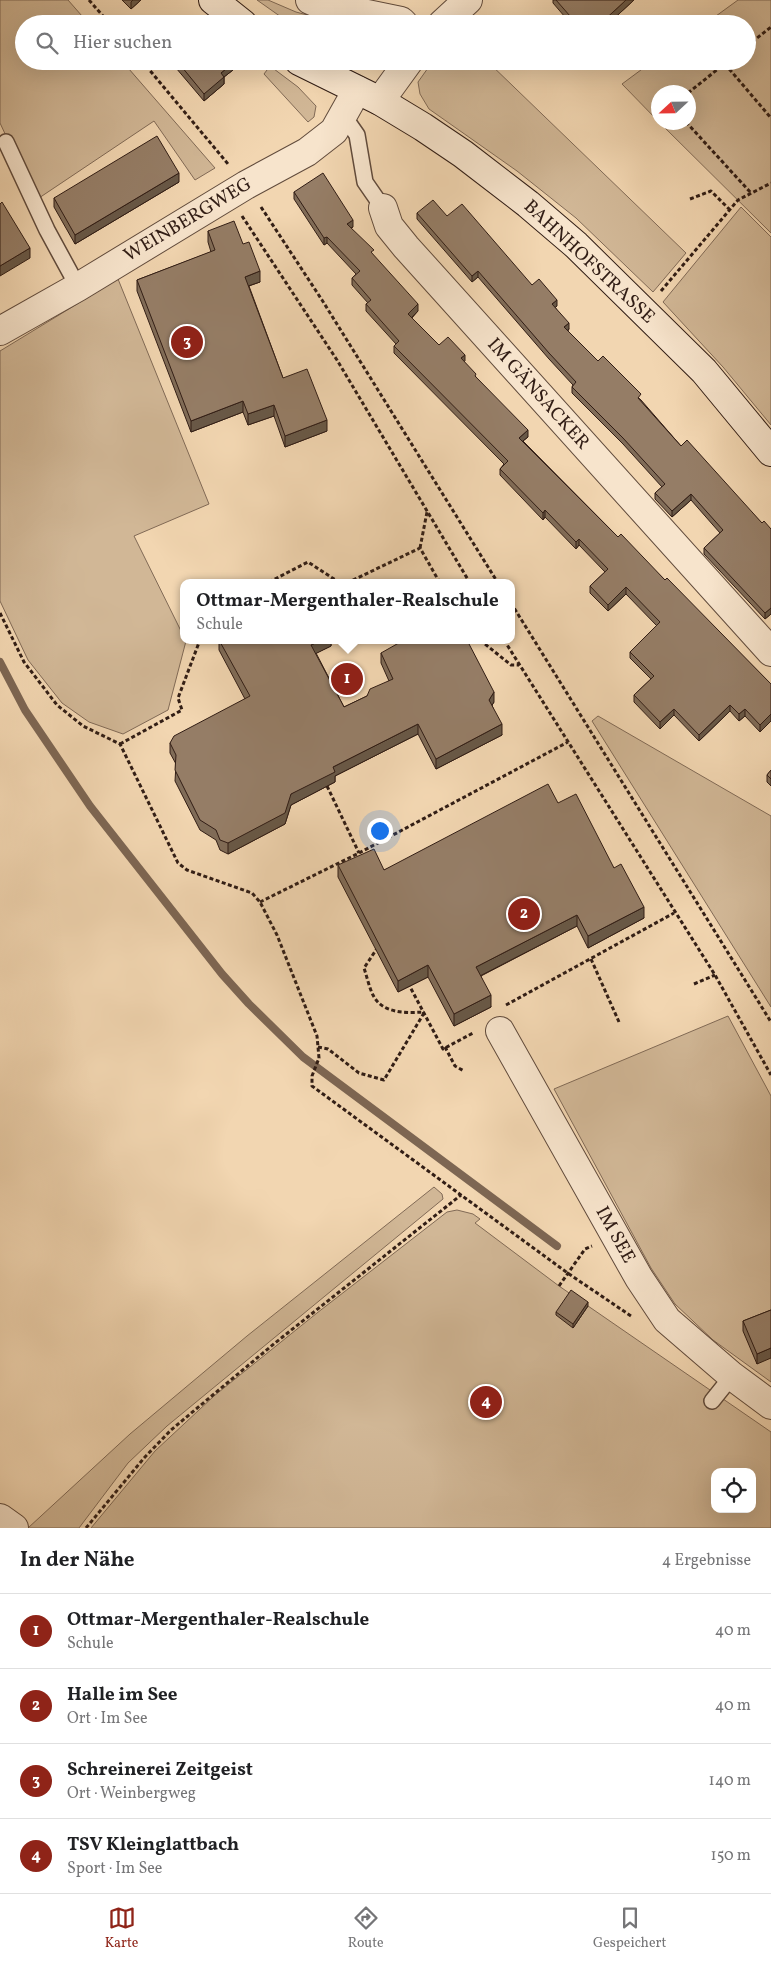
<!DOCTYPE html>
<html lang="de">
<head>
<meta charset="utf-8">
<style>
  body { margin:0; font-family:Vollkorn,serif; background:#f2f2f2; color:#202124 }
  .controls { position:absolute; right:15px; bottom:15px; display:grid; overflow:hidden; border-radius:10px; box-shadow:0 5px 20px #0002 }
  .controls button { width:45px; height:45px; display:grid; place-items:center; padding:0; border:0; border-bottom:1px solid #e0e0e0; background:#fff; color:#202124; font:25px sans-serif }
  .compass { position:absolute; left:651px; top:85px; width:45px; height:45px; border-radius:50%; background:#fff; box-shadow:0 5px 20px #0002; rotate:248deg }
  .you { position:absolute; left:379px; top:830px; width:18px; height:18px; margin:-12px; border:4px solid #fff; border-radius:50%; background:#1a73e8; box-shadow:0 0 0 8px #1a73e833 }
  .badge { display:grid; place-items:center; width:32px; height:32px; border-radius:50%; background:#8f2418; color:#fff; font-size:16px; font-weight:700 }
  .pin { position:absolute; translate:-50% -50%; border:2px solid #fff; box-shadow:0 1px 5px #0006 }
  .popup { position:absolute; left:180px; top:579px; width:335px; height:65px; box-sizing:border-box; display:grid; place-content:center; border-radius:10px; background:#fff; filter:drop-shadow(0 1px 4px #0005); font-size:16px; white-space:nowrap; color:#757577 }
  .popup b { font-size:19px; color:#202124 }
  .popup::after { content:''; position:absolute; left:50%; top:100%; margin-left:-10px; border:10px solid transparent; border-top-color:#fff }
  .list { margin:0; padding:0; list-style:none }
  h2 { display:flex; justify-content:space-between; align-items:center; height:65px; margin:0; padding:0 20px; font-size:21px }
  h2 small { font-size:16px; font-weight:400; color:#757577 }
  .list li { display:grid; grid-template-columns:32px 1fr auto; gap:15px; align-items:center; box-sizing:border-box; height:75px; padding:0 20px; border-top:1px solid #e0e0e0 }
  .list b { display:block; font-size:19px; white-space:nowrap }
  .list p { margin:0; font-size:16px; white-space:nowrap; color:#757577 }
  .list em { font-size:16px; font-style:normal; color:#757577 }
  .icon { flex:none; width:28px; height:28px; fill:none; stroke:currentColor; stroke-width:2; stroke-linecap:round; stroke-linejoin:round }
  .map { position:relative; flex:none; width:771px; height:1528px; overflow:hidden }
  .search { position:absolute; background:#fff; box-shadow:0 5px 20px #0002; left:15px; right:15px; top:15px; height:55px; display:flex; align-items:center; gap:12px; box-sizing:border-box; padding:0 18px; border-radius:28px; color:#757577; font-size:19px }
  .sheet { height:365px; background:#fff }
  nav { display:flex; justify-content:space-around; align-items:center; box-sizing:border-box; height:70px; border-top:1px solid #e0e0e0; background:#fff; font-size:14px; color:#757577 }
  nav a { display:grid; justify-items:center; gap:2px }
  nav .on { color:#8f2418 }
  .map>svg:first-child { display:block }
  .green { fill:#d1b796; stroke:#816a56; fill-rule:evenodd }
  .lines { fill:none; stroke-linecap:round; stroke-linejoin:round }
  .stream { stroke:#7d6653; stroke-width:8 }
  .service-casing { stroke:#614b3c; stroke-width:18 }
  .minor-casing { stroke:#614b3c; stroke-width:30 }
  .secondary-casing { stroke:#311d15; stroke-width:30 }
  .path { stroke:#311d15; stroke-width:3; stroke-dasharray:4 2.5; stroke-linecap:butt }
  .service { stroke:#f7e4cc; stroke-width:15 }
  .minor { stroke:#f7e4cc; stroke-width:28 }
  .secondary { stroke:#f7e4cc; stroke-width:28 }
  .wall { fill:#806c58; stroke:#311d15 }
  .shaded-wall { fill:#685847; stroke:#311d15 }
  .building { fill:#957d66; stroke:#311d15 }
  .labels { text-anchor:middle; dominant-baseline:central; stroke-width:4.5; stroke-linejoin:round; paint-order:stroke }
  .street-label { font-size:19px; fill:#311d15; stroke:#f7e4cc }
</style>
</head>
<body>
<div class="map">
<svg width="771" height="1528" viewBox="0 0 771 1528">
  <rect width="100%" height="100%" fill="#f2d6b1"/>
  <filter id="stains"><feTurbulence type="fractalNoise" baseFrequency=".004" numOctaves="4"/><feColorMatrix values="0 0 0 0 .2 0 0 0 0 .09 0 0 0 0 .02 0 0 0 .5 -.17"/></filter>
  <radialGradient id="worn" r=".72"><stop offset=".6" stop-color="#630" stop-opacity="0"/><stop offset="1" stop-color="#630" stop-opacity=".3"/></radialGradient>
  <g class="green">
    <path d="M0,0H68L89,24H24V61H122L215,168L195,180L154,121L36,200L0,123Z"/>
    <path d="M257,0H268L296,12L341,24H291Z"/>
    <path d="M738,0H771V233L660,123L688,122V92H658V121L622,84L653,61H747V24H705Z"/>
    <path d="M433,61H487L686,253L653,292L576,218L517,171L429,109L420,94L418,82Z"/>
    <path d="M270,66L298,87L316,106L314,117L308,122L264,74Z"/>
    <path d="M741,207L771,237V425L723,367L663,302Z"/>
    <path d="M118,279L209,504L134,536L183,635V640L186,641L168,710L123,734L89,722L62,703L28,660L0,601V351Z"/>
    <path d="M598,716L771,816V1007L592,721Z"/>
    <path d="M728,1016L771,1096V1382L713,1340L675,1304L651,1268L554,1089Z"/>
    <path d="M434,1187L442,1194L443,1199L167,1426L128,1463L79,1528H28L130,1434L247,1336Z"/>
    <path d="M457,1210L473,1214L480,1219L475,1223L559,1286L771,1432V1528H91L155,1451L214,1396L317,1313L447,1212ZM715,1472H752V1509H715Z"/>
  </g>
  <g class="lines">
    <path class="stream" d="M0,662L25,710L90,806L222,974L249,1004L303,1057L557,1246"/>
    <defs>
      <g id="service">
        <path d="M343,115L357,135L365,182L383,208"/>
        <path d="M6,142L47,230L78,287"/>
        <path d="M712,1401L732,1376"/>
      </g>
      <g id="minor">
        <path d="M310,0L319,4L401,21L404,24"/>
        <path d="M442,24L468,0"/>
        <path d="M380,101L409,61"/>
        <path d="M383,208L389,226L406,247L771,652"/>
        <path d="M0,331L78,287L246,185L307,152L334,131L357,90"/>
        <path d="M500,1031L639,1278L667,1320L732,1376L771,1405"/>
        <path d="M0,1518L14,1528"/>
      </g>
      <g id="secondary">
        <path d="M213,0L243,24"/>
        <path d="M299,61L380,101L423,127L463,154L528,204L576,245L704,371L771,452"/>
      </g>
    </defs>
    <use href="#service" class="service-casing"/>
    <use href="#minor" class="minor-casing"/>
    <use href="#secondary" class="secondary-casing"/>
    <g class="path">
      <path d="M89,0L110,24"/>
      <path d="M747,46L771,27"/>
      <path d="M142,61L228,164"/>
      <path d="M725,64L771,118"/>
      <path d="M688,93L728,61"/>
      <path d="M686,122L751,193"/>
      <path d="M690,199L711,191L729,209"/>
      <path d="M261,207L322,300L498,583"/>
      <path d="M242,216L337,360L470,583"/>
      <path d="M661,291L738,200L771,183"/>
      <path d="M420,548L427,512"/>
      <path d="M270,583L271,581L308,562L340,583"/>
      <path d="M347,583L420,548L440,583"/>
      <path d="M511,603L771,1022"/>
      <path d="M0,613L24,662L57,705L83,726L120,744L178,863L187,870L252,893L260,902L277,935L317,1036L319,1058L312,1076V1086L569,1274L631,1316"/>
      <path d="M480,640L511,665H519"/>
      <path d="M504,640L715,975L771,1075"/>
      <path d="M120,744L182,710L178,698L200,640"/>
      <path d="M327,786L359,853"/>
      <path d="M260,902L359,853L568,742"/>
      <path d="M378,947L364,968C367,977 369,987 373,995C382,1014 407,1013 424,1012"/>
      <path d="M591,959L619,1022"/>
      <path d="M408,983L443,1049L473,1033"/>
      <path d="M694,984L715,975"/>
      <path d="M506,1005L674,913"/>
      <path d="M318,1047L328,1049L359,1073L384,1080L424,1013"/>
      <path d="M445,1047L455,1066L464,1071"/>
      <path d="M559,1286L585,1249L592,1246"/>
      <path d="M86,1528L144,1458L171,1430L275,1343L461,1195"/>
    </g>
    <use href="#service" class="service"/>
    <use href="#minor" class="minor"/>
    <use href="#secondary" class="secondary"/>
  </g>
  <g class="wall">
    <path d="M122,0H141L131,9Z"/>
    <path d="M553,0H634L608,24H571L553,3Z"/>
    <path d="M176,61H232L233,70L224,77V84L204,101L176,68Z"/>
    <path d="M179,182L75,244L54,207V198Z"/>
    <path d="M294,192L353,227L351,228L418,311L412,318L439,345L465,361L464,362L476,377L528,437L523,441L618,537L665,580L771,684V721L760,732L745,716L739,721L730,711L699,741L674,715L660,729L634,702V695L651,679L630,658V652L657,626L626,594L608,611L590,593V586L605,572L579,545L576,549L545,517L543,520L500,475V469L504,464L394,353V346L396,344L366,311V304L368,303L352,285V278L356,274L327,243L324,245L294,199Z"/>
    <path d="M417,213L447,216L557,306L555,307L569,329L568,331L598,361L641,400L681,446L762,523L771,529V614L765,619L704,554V548L720,533L691,500L672,517L655,499V493L662,487L623,444L572,393V387L573,385L549,359L478,277L472,282L417,219Z"/>
    <path d="M208,231L243,244L260,282L249,286L283,378L327,431L285,447L274,416L248,425L243,412L191,432L137,291V280L211,252L208,242Z"/>
    <path d="M219,640H331V646L316,653L344,707L367,696L389,681L381,663V653L494,702L492,705L502,735L436,769L418,734L335,776V782L291,805L285,824L228,854L220,850L216,840L200,830L175,781L176,764L170,753V743L245,699L219,650Z"/>
    <path d="M771,770V786L767,782V775Z"/>
    <path d="M558,803L614,868L644,918L588,948L577,926L481,976L491,1007L454,1026L428,977L398,992L338,877V865L384,870Z"/>
    <path d="M588,1306L573,1328L556,1315V1312Z"/>
    <path d="M771,1310L757,1364L743,1331V1321Z"/>
  </g>
  <g class="shaded-wall">
    <path d="M133,0H141L131,9V2Z"/>
    <path d="M626,0H634L608,24H600Z"/>
    <path d="M233,63V70L224,77V84L204,101V94L221,73Z"/>
    <path d="M179,173V182L75,244V235Z"/>
    <path d="M353,220V227L347,230V224Z"/>
    <path d="M327,237V243L324,245V238Z"/>
    <path d="M30,248V258L0,276V266Z"/>
    <path d="M260,271V282L245,287V277Z"/>
    <path d="M478,271V277L472,282V276Z"/>
    <path d="M557,300V306L552,310V304Z"/>
    <path d="M418,304V311L408,321V314Z"/>
    <path d="M569,323V329L564,333V327Z"/>
    <path d="M465,355V361L461,365V358Z"/>
    <path d="M243,401V412L191,432V421Z"/>
    <path d="M274,405V416L248,425V414Z"/>
    <path d="M327,420V431L285,447V436Z"/>
    <path d="M528,430V437L519,444V438Z"/>
    <path d="M691,494V500L672,517V511Z"/>
    <path d="M545,510V517L543,520V513Z"/>
    <path d="M579,539V545L576,549V542Z"/>
    <path d="M626,587V594L608,611V605Z"/>
    <path d="M771,608V614L765,619V613Z"/>
    <path d="M322,640H331V646L311,656V645Z"/>
    <path d="M494,692V702L489,710V700Z"/>
    <path d="M730,705V711L699,741V735Z"/>
    <path d="M674,709V715L660,729V722Z"/>
    <path d="M745,709V716L739,721V714Z"/>
    <path d="M771,714V721L760,732V725Z"/>
    <path d="M418,724V734L335,776V782L291,805L285,824L228,854V843L291,794L333,767Z"/>
    <path d="M502,724V735L436,769V759Z"/>
    <path d="M644,907V918L588,948V936Z"/>
    <path d="M577,915V926L476,978V967Z"/>
    <path d="M428,965V977L398,992V981Z"/>
    <path d="M491,995V1007L454,1026V1014Z"/>
    <path d="M588,1302V1306L573,1328V1324Z"/>
    <path d="M771,1348V1358L757,1364V1354Z"/>
  </g>
  <g class="building">
    <path d="M556,0H626L600,24H577Z"/>
    <path d="M177,61H232L233,63L221,73L224,77L204,94Z"/>
    <path d="M157,136L179,173L75,235L54,198Z"/>
    <path d="M323,173L353,220L347,224L374,250L371,252L418,304L408,314L439,345L448,337L465,355L461,358L476,374L475,376L528,430L519,438L618,537L621,534L665,580L667,578L771,684V714L760,725L745,709L739,714L730,705L699,735L674,709L660,722L634,695L654,676L630,652L660,622L626,587L608,605L590,586L608,569L579,539L576,542L545,510L543,513L500,469L508,461L394,346L399,341L366,304L371,300L352,278L360,271L327,237L324,238L294,192Z"/>
    <path d="M433,200L447,216L462,204L532,285L539,279L557,300L552,304L569,323L564,327L598,361L603,356L641,394L638,398L681,446L687,440L762,523L764,521L771,529V608L765,613L704,548L723,530L691,494L672,511L655,493L665,484L623,438L572,387L576,382L549,353L478,271L472,276L417,213Z"/>
    <path d="M2,202L30,248L0,266V204Z"/>
    <path d="M234,221L243,244L249,242L260,271L245,277L283,378L307,369L327,420L285,436L274,405L248,414L243,401L191,421L137,280L215,250L208,231Z"/>
    <path d="M219,640H322L311,645L344,707L367,696L370,689L393,679L381,653L404,640H464L468,642L494,692L489,700L502,724L436,759L418,724L333,767L335,772L291,794L285,813L228,843L220,840L216,830L200,820L175,770L176,755L170,743L174,736L250,696Z"/>
    <path d="M771,770V779L767,775Z"/>
    <path d="M548,784L558,803L576,794L614,868L621,864L644,907L588,936L577,915L476,967L491,995L454,1014L428,965L398,981L338,865L374,849L384,870Z"/>
    <path d="M571,1290L588,1302L573,1324L556,1312Z"/>
    <path d="M771,1310V1348L757,1354L743,1321Z"/>
  </g>
  <g class="labels">
    <g class="street-label">
      <text transform="translate(188 220) rotate(-31)">WEINBERGWEG</text>
      <text transform="translate(589 262) rotate(43)">BAHNHOFSTRASSE</text>
      <text transform="translate(538 394) rotate(48)">IM GÄNSACKER</text>
      <text transform="translate(615 1235) rotate(61)">IM SEE</text>
    </g>
  </g>
  <rect width="100%" height="100%" filter="url(#stains)"/>
  <rect width="100%" height="100%" fill="url(#worn)"/>
</svg>
<div class="controls">
<button><svg class="icon" aria-label="locate" viewBox="0 0 24 24"><circle cx="12" cy="12" r="6"/><path d="M12 2v4M12 18v4M2 12h4M18 12h4"/></svg></button>
</div>
<svg class="compass" viewBox="-18 -18 36 36"><path d="M0-13l5 13h-10z" fill="#e53935"/><path d="M0 13l5-13h-10z" fill="#757577"/></svg>
<div class="you"></div>
<div class="pin badge" style="left:347px;top:679px">1</div>
<div class="popup"><b>Ottmar-Mergenthaler-Realschule</b>Schule</div>
<div class="pin badge" style="left:524px;top:914px">2</div>
<div class="pin badge" style="left:187px;top:342px">3</div>
<div class="pin badge" style="left:486px;top:1402px">4</div>
<div class="search"><svg class="icon" aria-label="search" viewBox="0 0 24 24"><circle cx="10" cy="10" r="6"/><path d="M15 15l6 6"/></svg>Hier suchen</div>
</div>
<section class="sheet">
<h2>In der Nähe<small>4 Ergebnisse</small></h2>
<ul class="list">
<li><span class="badge">1</span><div><b>Ottmar-Mergenthaler-Realschule</b><p>Schule</p></div><em>40 m</em></li>
<li><span class="badge">2</span><div><b>Halle im See</b><p>Ort · Im See</p></div><em>40 m</em></li>
<li><span class="badge">3</span><div><b>Schreinerei Zeitgeist</b><p>Ort · Weinbergweg</p></div><em>140 m</em></li>
<li><span class="badge">4</span><div><b>TSV Kleinglattbach</b><p>Sport · Im See</p></div><em>150 m</em></li>
</ul>
</section>
<nav>
<a class="on"><svg class="icon" aria-label="map" viewBox="0 0 24 24"><path d="M3 6l6-2 6 2 6-2v14l-6 2-6-2-6 2zM9 4v14M15 6v14"/></svg>Karte</a>
<a><svg class="icon" aria-label="directions" viewBox="0 0 24 24"><path d="M12 3l9 9-9 9-9-9zM9 14v-3h6M13 9l2 2-2 2"/></svg>Route</a>
<a><svg class="icon" aria-label="saved" viewBox="0 0 24 24"><path d="M7 4h10v16l-5-4-5 4z"/></svg>Gespeichert</a>
</nav>
</body>
</html>
